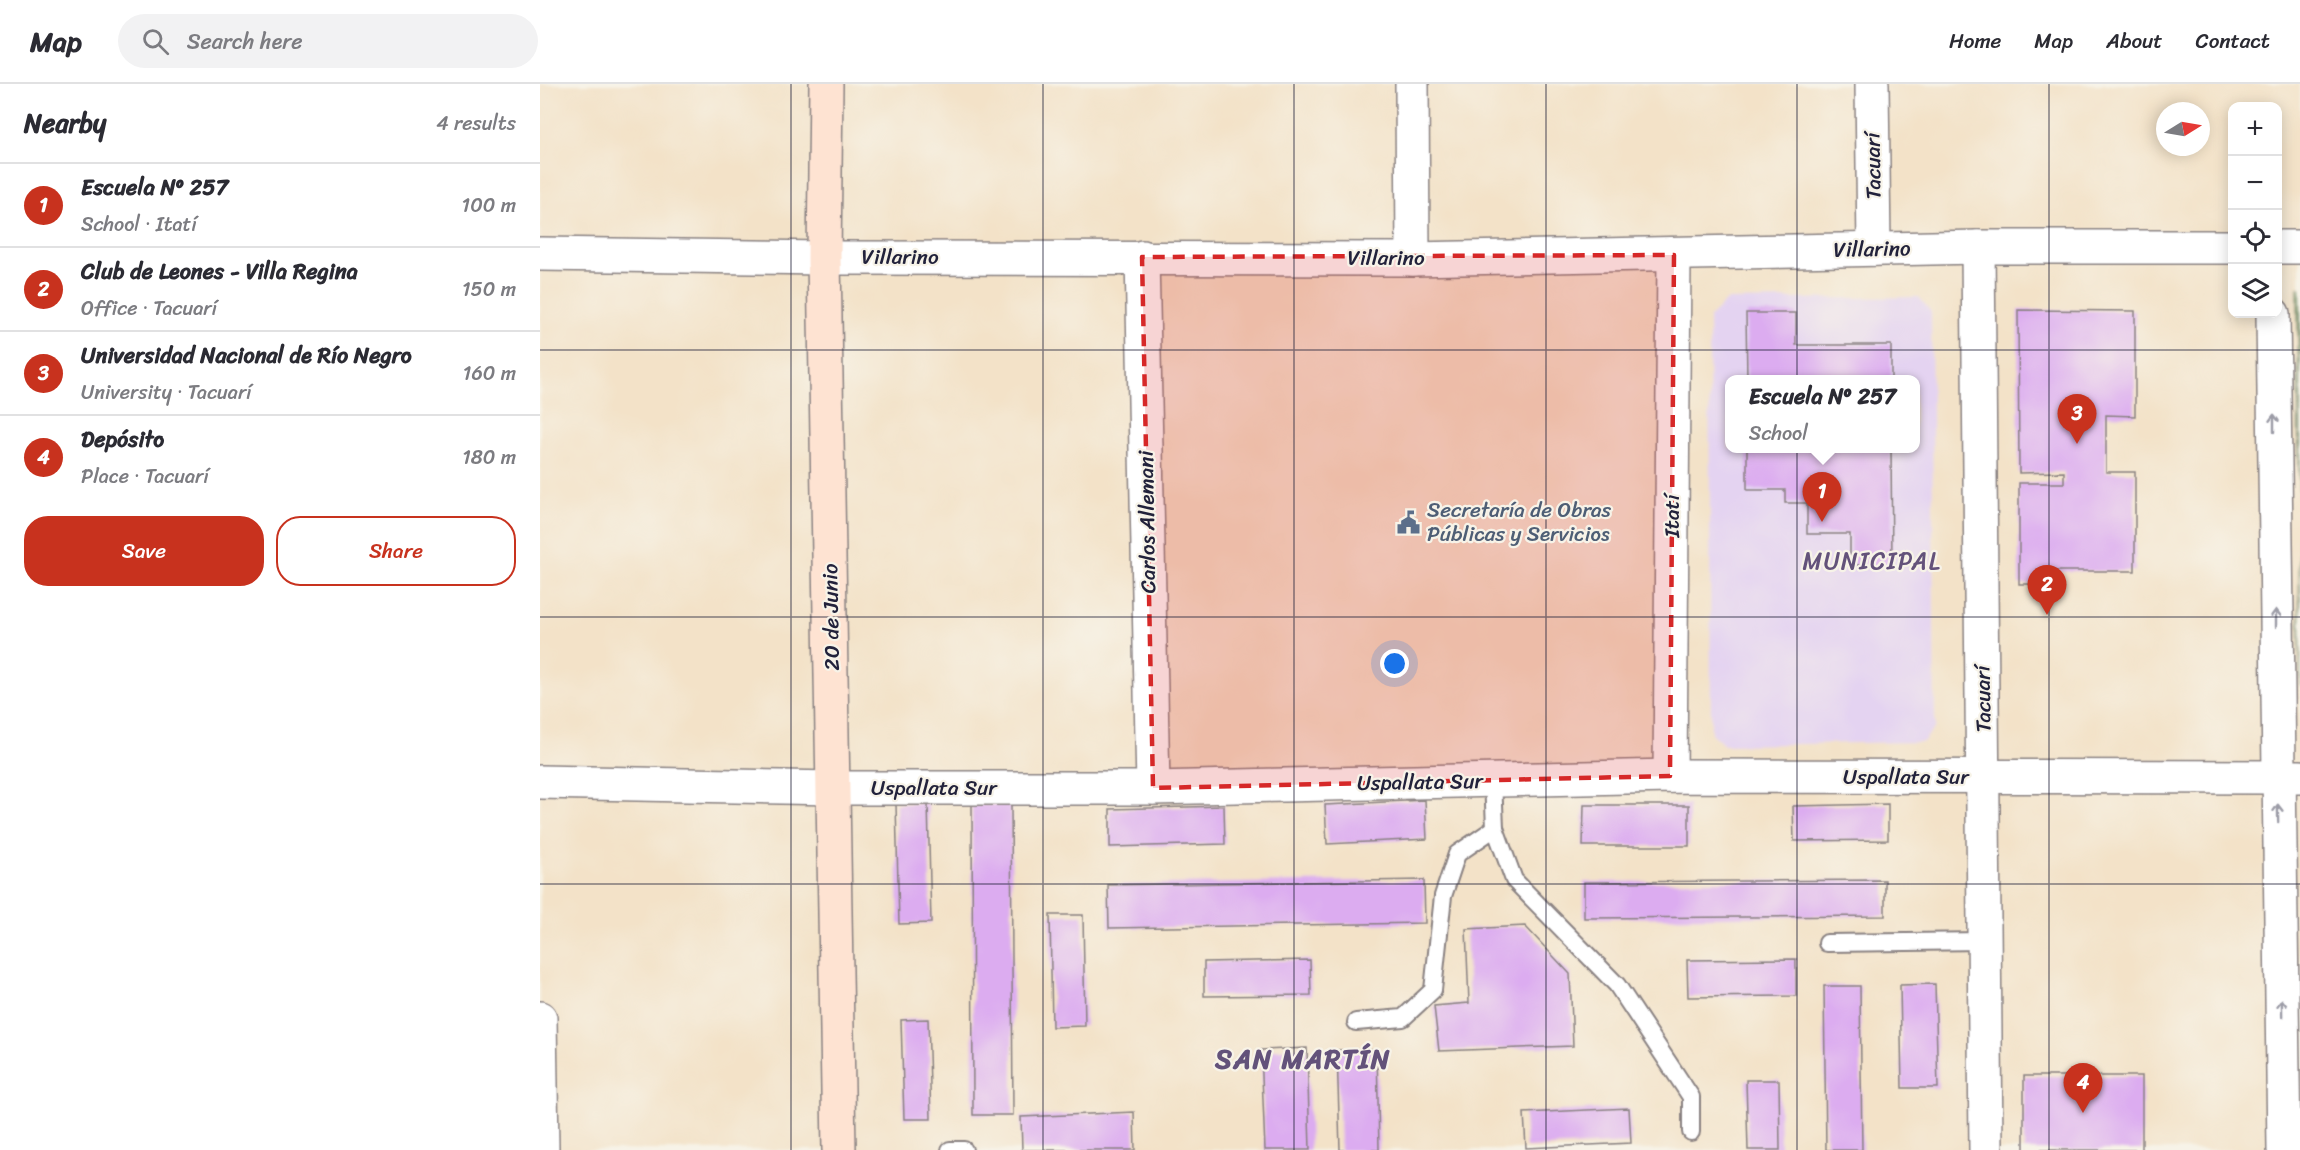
<!DOCTYPE html>
<html lang="en">
<head>
<meta charset="utf-8">
<style>
  body { margin:0; font-family:Sriracha,sans-serif; background:#f2f2f3; color:#2b2b33 }
  .controls { position:absolute; right:18px; top:18px; display:grid; overflow:hidden; border-radius:12px; box-shadow:0 3px 15px #0003 }
  .controls button { width:54px; height:54px; display:grid; place-items:center; padding:0; border:0; border-bottom:2px solid #e1e1e2; background:#fff; color:#2b2b33; font:30px sans-serif }
  .compass { position:absolute; left:1616px; top:18px; width:54px; height:54px; border-radius:50%; background:#fff; box-shadow:0 3px 15px #0003; rotate:79deg }
  .you { position:absolute; left:855px; top:580px; width:21px; height:21px; margin:-15px; border:4px solid #fff; border-radius:50%; background:#1a73e8; box-shadow:0 0 0 9px #1a73e833 }
  .badge { display:grid; place-items:center; width:39px; height:39px; border-radius:50%; background:#c8321e; color:#fff; font-size:20px; font-weight:700 }
  .pin { position:absolute; translate:-50% -50px; filter:drop-shadow(0 2px 3px #0008) }
  .pin::after { content:''; position:absolute; top:32px; width:21px; height:18px; background:inherit; clip-path:polygon(0 0,100% 0,50% 100%) }
  .popup { position:absolute; left:1185px; top:291px; width:195px; height:78px; box-sizing:border-box; display:grid; place-content:center; border-radius:12px; background:#fff; filter:drop-shadow(0 2px 4px #0005); font-size:20px; white-space:nowrap; color:#7c7c81 }
  .popup b { font-size:22px; color:#2b2b33 }
  .popup::after { content:''; position:absolute; left:50%; top:100%; margin-left:-12px; border:12px solid transparent; border-top-color:#fff }
  .list { margin:0; padding:0; list-style:none }
  h2 { display:flex; justify-content:space-between; align-items:center; height:78px; margin:0; padding:0 24px; font-size:26px }
  h2 small { font-size:20px; font-weight:400; color:#7c7c81 }
  .list li { display:grid; grid-template-columns:39px 1fr auto; gap:18px; align-items:center; box-sizing:border-box; height:84px; padding:0 24px; border-top:2px solid #e1e1e2 }
  .list b { display:block; font-size:22px; white-space:nowrap }
  .list p { margin:0; font-size:20px; white-space:nowrap; color:#7c7c81 }
  .list em { font-size:20px; font-style:normal; color:#7c7c81 }
  .actions { display:flex; gap:12px; padding:18px 24px }
  .actions a { flex:1; padding:14px 0; border:2px solid #c8321e; border-radius:24px; text-align:center; font-size:21px; color:#c8321e }
  .actions .main { background:#c8321e; color:#fff }
  .icon { flex:none; width:33px; height:33px; fill:none; stroke:currentColor; stroke-width:2; stroke-linecap:round; stroke-linejoin:round }
  .map { position:relative; flex:none; width:1760px; height:1066px; overflow:hidden }
  header { display:flex; align-items:center; gap:36px; box-sizing:border-box; height:84px; padding:0 30px; background:#fff; border-bottom:2px solid #e1e1e2 }
  header strong { font-size:28px }
  nav { display:flex; gap:33px; margin-inline-start:auto; font-size:21px }
  .search { width:420px; height:54px; background:#f2f2f3; display:flex; align-items:center; gap:15px; box-sizing:border-box; padding:0 21px; border-radius:33px; color:#7c7c81; font-size:22px }
  main { display:flex }
  aside { flex:1; background:#fff }
  .map>svg:first-child { display:block }
  .built { fill:#e4d3f1; fill-rule:evenodd }
  .green { fill:#a6d27e; stroke:#647a5c; stroke-width:1.5 }
  .building { fill:#dcacf0 }
  .lines { fill:none; stroke-linecap:round; stroke-linejoin:round }
  .lane-casing { stroke:#8a8282; stroke-width:20 }
  .street-casing { stroke:#8a8282; stroke-width:36 }
  .secondary-casing { stroke:#8a8282; stroke-width:36 }
  .lane { stroke:#fff; stroke-width:16 }
  .street { stroke:#fff; stroke-width:33 }
  .secondary { stroke:#fee3d2; stroke-width:33 }
  .oneway { stroke:#9c9ca7 }
  .marked { fill:#d62828; fill-opacity:0.2; stroke:#d62828; stroke-width:4.5; stroke-dasharray:12 8; stroke-linejoin:round }
  .grid { fill:none; stroke:#22223b; stroke-width:1.5; stroke-opacity:0.55 }
  .labels { text-anchor:middle; dominant-baseline:central; stroke-width:4.5; stroke-linejoin:round; paint-order:stroke }
  .street-label { font-size:21px; fill:#22223b; stroke:#f7f3e8 }
  .service-label { font-size:21px; fill:#4e5e75; stroke:#f7f3e8; text-anchor:start }
  .quarter-label { font-size:24px; letter-spacing:1.5px; fill:#63527a; stroke:#f7f3e8 }
  .district-label { font-size:27px; font-weight:bold; letter-spacing:1.5px; fill:#63527a; stroke:#f7f3e8 }
</style>
</head>
<body>
<header>
<strong>Map</strong>
<div class="search"><svg class="icon" aria-label="search" viewBox="0 0 24 24"><circle cx="10" cy="10" r="6"/><path d="M15 15l6 6"/></svg>Search here</div>
<nav><a>Home</a><a>Map</a><a>About</a><a>Contact</a></nav>
</header>
<main>
<aside>
<h2>Nearby<small>4 results</small></h2>
<ul class="list">
<li><span class="badge">1</span><div><b>Escuela Nº 257</b><p>School · Itatí</p></div><em>100 m</em></li>
<li><span class="badge">2</span><div><b>Club de Leones - Villa Regina</b><p>Office · Tacuarí</p></div><em>150 m</em></li>
<li><span class="badge">3</span><div><b>Universidad Nacional de Río Negro</b><p>University · Tacuarí</p></div><em>160 m</em></li>
<li><span class="badge">4</span><div><b>Depósito</b><p>Place · Tacuarí</p></div><em>180 m</em></li>
</ul>
<div class="actions"><a class="main">Save</a><a>Share</a></div>
</aside>
<div class="map">
<svg width="1760" height="1066" viewBox="0 0 1760 1066">
  <rect width="100%" height="100%" fill="#f7f3e8"/>
  <filter id="ink" filterUnits="userSpaceOnUse"><feTurbulence type="fractalNoise" baseFrequency=".0167" numOctaves="2"/><feDisplacementMap in="SourceGraphic" scale="12" xChannelSelector="R" yChannelSelector="G"/><feConvolveMatrix kernelMatrix="1 2 1 2 8 2 1 2 1" color-interpolation-filters="sRGB"/></filter>
  <filter id="wash" filterUnits="userSpaceOnUse"><feTurbulence type="fractalNoise" baseFrequency=".008" numOctaves="4" result="noise"/><feDisplacementMap in="SourceGraphic" scale="24" xChannelSelector="R" yChannelSelector="G"/><feGaussianBlur stdDeviation="1.35" result="paint"/><feColorMatrix in="noise" values="0 0 0 0 0 0 0 0 0 0 0 0 0 0 0 0 0 1.4 0 .05"/><feComposite in="paint" operator="in"/></filter>
  <g filter="url(#wash)">
    <rect width="100%" height="100%" fill="#f3e2c8"/>
    <path class="built" d="M1379,213L1391,228L1395,643L1383,658L1184,661L1171,649L1169,234L1187,216ZM1189,296H1375V364H1189Z"/>
    <path class="green" d="M1758,204H1760V602Z"/>
    <g id="blocks">
      <g class="building">
        <path d="M1478,226L1595,227V332L1566,331V388H1595V487H1514V500H1479V399H1524V388L1479,389Z"/>
        <path d="M1206,229H1256V261H1351V296H1207Z"/>
        <path d="M1207,364H1351L1352,481H1310V450H1267V419H1245V406H1207Z"/>
        <path d="M885,716L887,755L787,760L785,721Z"/>
        <path d="M388,719L391,839L359,840L356,720Z"/>
        <path d="M1348,720V756L1254,757L1253,722Z"/>
        <path d="M432,721H471L473,1031H433Z"/>
        <path d="M1044,721H1149V762H1043Z"/>
        <path d="M684,722L685,760L570,763V725Z"/>
        <path d="M884,796L885,839L569,844L568,801Z"/>
        <path d="M1345,796V832L1044,834V798Z"/>
        <path d="M510,831H543L545,942L512,943Z"/>
        <path d="M985,842L1030,890L1033,962L899,967L894,922L929,919L926,845Z"/>
        <path d="M1256,875V912L1148,913L1147,876Z"/>
        <path d="M770,876L771,911L664,912V878Z"/>
        <path d="M1395,900L1398,1004H1362L1360,901Z"/>
        <path d="M1284,902H1320L1322,1066H1286Z"/>
        <path d="M388,935L391,1035H364L361,936Z"/>
        <path d="M767,964L770,1066H725L721,966Z"/>
        <path d="M837,965L839,1066H800L797,966Z"/>
        <rect x="1484" y="992" width="118" height="74"/>
        <path d="M1206,996H1239L1240,1066H1208Z"/>
        <path d="M1089,1024L1091,1059L986,1064L984,1029Z"/>
        <path d="M594,1028L595,1066H482L481,1033Z"/>
      </g>
    </g>
  </g>
  <g filter="url(#ink)">
    <use href="#blocks" fill-opacity="0" stroke="#8a8282" stroke-width="1.5"/>
    <g class="lines">
      <defs>
        <g id="lane">
          <path d="M953,696L955,744L974,796L1077,901L1151,1013V1048"/>
          <path d="M1287,859L1445,857"/>
          <path d="M816,938L863,934L893,906L903,812L917,770L955,744"/>
          <path d="M410,1066H424"/>
        </g>
        <g id="street">
          <path d="M872,0L873,175"/>
          <path d="M1332,0L1334,165"/>
          <path d="M1438,163L1446,1066"/>
          <path d="M1738,163H1760"/>
          <path d="M0,170L284,174L873,175L1438,163H1692"/>
          <path d="M602,173L613,704"/>
          <path d="M1733,230L1744,1066"/>
          <path d="M1130,692L1134,171"/>
          <path d="M0,698L294,704H613L1130,692L1760,693"/>
          <path d="M0,934L2,1066"/>
        </g>
        <path id="secondary" d="M286,0L284,174L299,1066"/>
      </defs>
      <use href="#lane" class="lane-casing"/>
      <use href="#street" class="street-casing"/>
      <use href="#secondary" class="secondary-casing"/>
      <use href="#lane" class="lane"/>
      <use href="#street" class="street"/>
      <use href="#secondary" class="secondary"/>
    </g>
    <defs><path id="oneway-shaft" d="M-6 0H5M1.5-3L5.5 0L1.5 3" fill="none" stroke-width="1.6" stroke-linecap="round" stroke-linejoin="round" transform="scale(1.5)"/></defs>
    <g class="oneway">
      <use href="#oneway-shaft" transform="translate(1734 339) rotate(-90)"/>
      <use href="#oneway-shaft" transform="translate(1736 534) rotate(-90)"/>
      <use href="#oneway-shaft" transform="translate(1738 729) rotate(-91)"/>
      <use href="#oneway-shaft" transform="translate(1742 924) rotate(-91)"/>
    </g>
  </g>
  <path class="marked" d="M1134,171L1130,692L613,704L602,173Z"/>
  <path class="grid" d="M251,0V1066M503,0V1066M754,0V1066M1006,0V1066M1257,0V1066M1509,0V1066M0,266H1760M0,533H1760M0,800H1760"/>
  <defs>
    <symbol id="civic-bare" viewBox="-9 -9 18 18"><path d="M-.6-6.5H3V-4.5H.6V-3L4-1V1h2V6H-6V1h2V-1L-.6-3ZM-1.2 2.5V6h2.4V2.5Z" fill="#5c6f8a" stroke="#f7f3e8" stroke-width="2.5" paint-order="stroke"/></symbol>
  </defs>
  <g fill-rule="evenodd">
    <use href="#civic-bare" x="852" y="422" width="33" height="33"/>
  </g>
  <g class="labels">
    <g class="street-label">
      <text transform="translate(1333 82) rotate(-91)">Tacuarí</text>
      <text transform="translate(1332 165) rotate(-1)">Villarino</text>
      <text x="360" y="173">Villarino</text>
      <text x="846" y="174">Villarino</text>
      <text transform="translate(1132 432) rotate(-90)">Itatí</text>
      <text transform="translate(607 438) rotate(-91)">Carlos Allemani</text>
      <text transform="translate(291 533) rotate(-91)">20 de Junio</text>
      <text transform="translate(1443 615) rotate(-91)">Tacuarí</text>
      <text x="1366" y="693">Uspallata Sur</text>
      <text transform="translate(880 698) rotate(-1)">Uspallata Sur</text>
      <text x="394" y="704">Uspallata Sur</text>
    </g>
    <g class="service-label">
      <text x="887" y="426">Secretaría de Obras<tspan x="887" dy="24">Públicas y Servicios</tspan></text>
    </g>
    <g class="quarter-label">
      <text x="1332" y="477">MUNICIPAL</text>
    </g>
    <g class="district-label">
      <text x="763" y="975">SAN MARTÍN</text>
    </g>
  </g>
</svg>
<div class="controls">
<button>+</button>
<button>−</button>
<button><svg class="icon" aria-label="locate" viewBox="0 0 24 24"><circle cx="12" cy="12" r="6"/><path d="M12 2v4M12 18v4M2 12h4M18 12h4"/></svg></button>
<button><svg class="icon" aria-label="layers" viewBox="0 0 24 24"><path d="M12 4l9 5-9 5-9-5zM3 14l9 5 9-5"/></svg></button>
</div>
<svg class="compass" viewBox="-18 -18 36 36"><path d="M0-13l5 13h-10z" fill="#e53935"/><path d="M0 13l5-13h-10z" fill="#7c7c81"/></svg>
<div class="you"></div>
<div class="pin badge" style="left:1282px;top:438px">1</div>
<div class="popup"><b>Escuela Nº 257</b>School</div>
<div class="pin badge" style="left:1507px;top:531px">2</div>
<div class="pin badge" style="left:1537px;top:360px">3</div>
<div class="pin badge" style="left:1543px;top:1029px">4</div>
</div>
</main>
</body>
</html>
